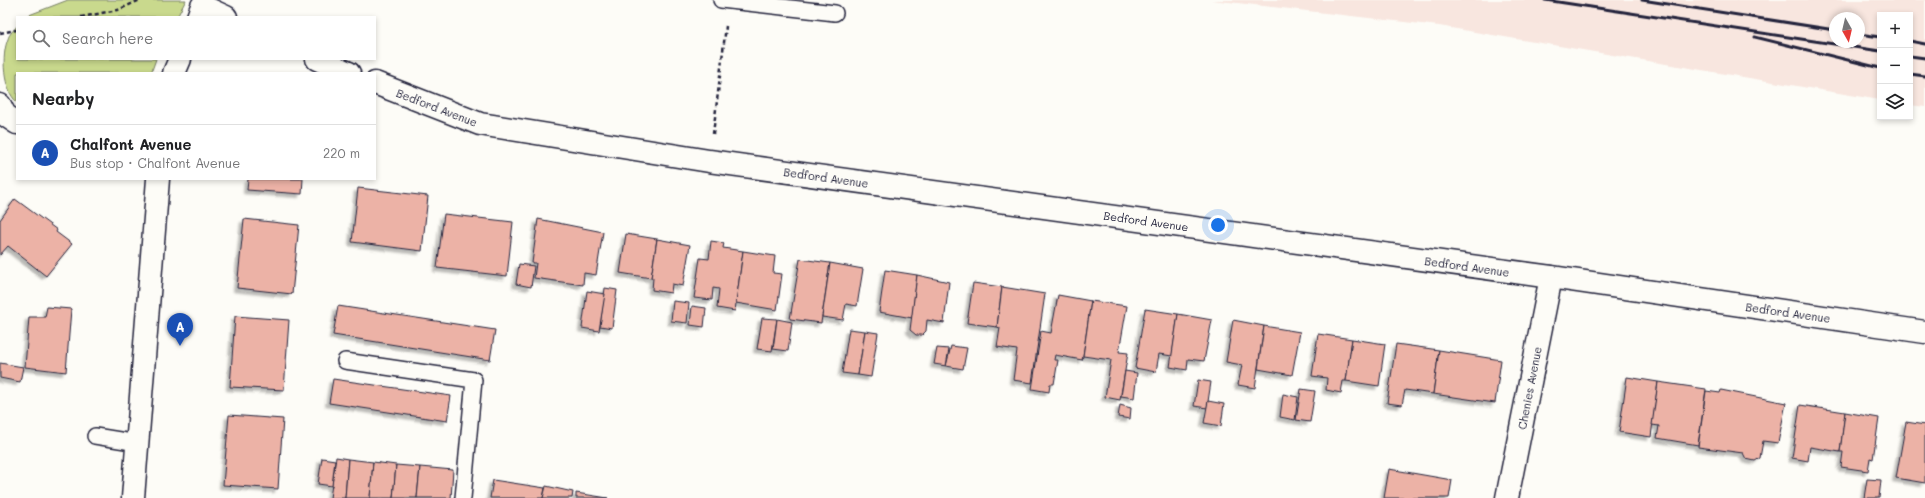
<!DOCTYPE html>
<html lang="en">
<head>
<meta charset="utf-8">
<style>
  body { margin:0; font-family:Mali,sans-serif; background:#f2f2f2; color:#202124 }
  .controls { position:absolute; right:12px; top:12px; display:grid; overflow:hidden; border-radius:0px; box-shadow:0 2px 6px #0003 }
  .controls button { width:36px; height:36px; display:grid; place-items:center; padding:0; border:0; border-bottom:1px solid #e0e0e0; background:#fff; color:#202124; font:20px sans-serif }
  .compass { position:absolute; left:1829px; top:12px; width:36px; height:36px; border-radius:50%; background:#fff; box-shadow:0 2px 6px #0003; rotate:172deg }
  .you { position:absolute; left:1218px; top:225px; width:14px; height:14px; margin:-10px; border:3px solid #fff; border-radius:50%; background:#1a73e8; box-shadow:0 0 0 6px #1a73e833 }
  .badge { display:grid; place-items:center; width:26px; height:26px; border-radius:50%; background:#22223b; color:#fff; font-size:13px; font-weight:700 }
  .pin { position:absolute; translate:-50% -33px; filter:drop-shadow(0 1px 2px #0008) }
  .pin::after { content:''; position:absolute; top:21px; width:14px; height:12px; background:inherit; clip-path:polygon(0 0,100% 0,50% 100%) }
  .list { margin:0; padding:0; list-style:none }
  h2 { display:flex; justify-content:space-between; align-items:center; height:52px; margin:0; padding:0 16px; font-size:17px }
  h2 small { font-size:13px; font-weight:400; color:#757577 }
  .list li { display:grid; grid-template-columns:26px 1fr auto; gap:12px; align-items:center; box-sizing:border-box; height:56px; padding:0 16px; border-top:1px solid #e0e0e0 }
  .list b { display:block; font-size:15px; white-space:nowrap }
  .list p { margin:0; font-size:13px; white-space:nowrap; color:#757577 }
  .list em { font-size:13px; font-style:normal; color:#757577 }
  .icon { flex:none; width:22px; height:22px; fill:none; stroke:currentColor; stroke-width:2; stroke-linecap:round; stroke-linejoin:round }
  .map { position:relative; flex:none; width:1925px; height:498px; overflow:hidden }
  .search { position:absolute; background:#fff; box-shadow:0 2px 6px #0003; left:16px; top:16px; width:360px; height:44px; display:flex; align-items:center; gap:10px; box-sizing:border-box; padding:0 14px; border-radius:0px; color:#757577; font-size:15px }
  .panel { position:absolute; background:#fff; box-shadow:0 2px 6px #0003; left:16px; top:72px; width:360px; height:108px; border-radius:0px }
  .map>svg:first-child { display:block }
  .built { fill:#f8e6df; fill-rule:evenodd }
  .green { fill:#c9d98d; stroke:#767e64 }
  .building { fill:#ecb2a6; stroke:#22223b; filter:url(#shadow) }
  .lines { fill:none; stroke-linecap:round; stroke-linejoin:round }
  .lane-casing { stroke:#22223b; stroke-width:18 }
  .street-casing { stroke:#22223b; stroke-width:25 }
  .path { stroke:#22223b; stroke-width:2.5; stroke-dasharray:4 3; stroke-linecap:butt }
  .lane { stroke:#fdfcf7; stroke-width:15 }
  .street { stroke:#fdfcf7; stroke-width:22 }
  .rail { stroke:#22223b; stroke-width:3 }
  .labels { text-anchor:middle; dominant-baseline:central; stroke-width:3; stroke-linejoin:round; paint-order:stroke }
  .street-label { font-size:11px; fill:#22223b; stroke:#fdfcf7 }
</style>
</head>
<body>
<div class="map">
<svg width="1925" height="498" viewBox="0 0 1925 498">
  <defs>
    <filter id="shadow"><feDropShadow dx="-3.5" dy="3.5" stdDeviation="1" flood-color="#0004"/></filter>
  </defs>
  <rect width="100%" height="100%" fill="#fdfcf7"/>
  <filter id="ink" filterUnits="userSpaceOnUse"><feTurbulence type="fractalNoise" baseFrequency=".025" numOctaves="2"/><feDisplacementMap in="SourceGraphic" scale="8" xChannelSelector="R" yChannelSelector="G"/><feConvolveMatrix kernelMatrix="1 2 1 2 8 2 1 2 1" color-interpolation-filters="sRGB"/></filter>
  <g filter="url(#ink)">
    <path class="built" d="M1211,0H1925V107L1910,105V15H1880V100L1439,26ZM1835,18H1859V42H1835Z"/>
    <g class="green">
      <path d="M68,0H186L177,17H24Z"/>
      <path d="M17,26V59H156L151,73H17V102C3,91 1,55 8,39C9,34 14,30 17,26Z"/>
    </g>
    <g class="building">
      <path d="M248,179H303L302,194L247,190Z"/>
      <path d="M358,188L428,196L422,251L352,242Z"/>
      <path d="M15,199L57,230L56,232L72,244L46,276L8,246L0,255V220Z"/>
      <path d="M444,214L513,222L507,276L437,268Z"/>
      <path d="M244,219L299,225L292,294L237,288Z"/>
      <path d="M538,219L603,232L596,275L584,273L583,285L534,278L536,263H532Z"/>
      <path d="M626,234L657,239L651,278L620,273Z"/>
      <path d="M657,239L690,245L683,286L672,284L671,293L652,290L653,278H651Z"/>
      <path d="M711,241L724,243L723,248L743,251L735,311L717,308L719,289L713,288L712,300L694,298L700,258L709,259Z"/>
      <path d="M743,251L775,256L773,273L782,274L777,310L736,303Z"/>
      <path d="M800,259L830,263L821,323L790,319Z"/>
      <path d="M830,263L863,269L857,306L846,304L843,320L822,317Z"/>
      <path d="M519,264L534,266L531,287L516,284Z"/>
      <path d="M885,270L917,275L912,318L879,312Z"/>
      <path d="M917,275L949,282L944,323L927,320L926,331L922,335H916L910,330Z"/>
      <path d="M973,283L1002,287L997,327L967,323Z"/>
      <path d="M1002,287L1045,294L1032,383L1013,380L1017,350L997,347L1000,328L997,327Z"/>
      <path d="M605,288L617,290L612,328L600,326Z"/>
      <path d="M587,291L605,294L599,331L582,328Z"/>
      <path d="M1058,295L1091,301L1083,356L1082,360L1055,355L1054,360H1058L1054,384H1050L1049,392L1032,389L1041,331L1051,333Z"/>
      <path d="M673,301L689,303L687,323L671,321Z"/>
      <path d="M1091,301L1127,306L1119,352L1128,353L1120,400L1105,397L1111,360L1083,356Z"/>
      <path d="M338,306L495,330L490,360L333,335Z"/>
      <path d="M692,306L706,308L704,327L690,325Z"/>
      <path d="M47,307L71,309L66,372L25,367L29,317H45Z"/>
      <path d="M1145,309L1178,314L1172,356L1159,354L1156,372L1135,368Z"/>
      <path d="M1178,314L1212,320L1204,361L1188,359L1187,370L1170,367Z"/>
      <path d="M235,316L289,320L284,390L230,387Z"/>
      <path d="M762,318L777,319L772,351L757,349Z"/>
      <path d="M777,319L792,322L788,351L773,349Z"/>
      <path d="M1233,320L1264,326L1255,388L1238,385L1242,365L1226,362Z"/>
      <path d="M1264,326L1300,332L1292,375L1258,369Z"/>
      <path d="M849,329L865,331L858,375L842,373Z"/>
      <path d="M865,331L878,333L871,377L858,375Z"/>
      <path d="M1318,334L1352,339L1346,381H1343L1341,393L1326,390L1327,378L1312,376Z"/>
      <path d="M1352,339L1385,344L1379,386L1346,381Z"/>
      <path d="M1396,344L1439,350L1433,394L1405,390L1402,405L1387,403Z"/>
      <path d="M951,346L967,348L963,369L946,366Z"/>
      <path d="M937,348L949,349L946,366L934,364Z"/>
      <path d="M1439,350L1501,360L1495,403L1433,394Z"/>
      <path d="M0,363L23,367L20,382L0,378Z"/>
      <path d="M1125,371L1137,373L1134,398L1121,396Z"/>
      <path d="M1627,377L1658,382L1651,437L1619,432Z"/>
      <path d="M333,379L451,396L447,421L329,403Z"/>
      <path d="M1198,380L1211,382L1207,408L1194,406Z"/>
      <path d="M1658,382L1706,389L1698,445L1657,438L1659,426L1652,425Z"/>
      <path d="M1301,389L1315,391L1310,422L1296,420Z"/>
      <path d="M1721,390L1786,403L1778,443L1763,441L1760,458L1755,461L1746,459L1743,453L1698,447L1706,391L1720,393Z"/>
      <path d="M1283,394L1298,397L1295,420L1280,417Z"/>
      <path d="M1208,401L1224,404L1221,426L1204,423Z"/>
      <path d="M1120,405L1131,408L1130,419L1118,417Z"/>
      <path d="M1800,405L1845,412L1840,452L1810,447L1808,461L1792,458Z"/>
      <path d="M1845,412L1879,418L1873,459L1870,458L1868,471L1841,467L1843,452H1840Z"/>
      <path d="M229,415L283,419L278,489L223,485Z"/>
      <path d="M1906,422L1925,425V483L1896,478Z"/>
      <path d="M336,457L348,459L345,498H330Z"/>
      <path d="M322,458L335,460L332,486L318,484Z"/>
      <path d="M348,459L373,462L370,498H345Z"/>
      <path d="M373,462L396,465L393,498H370Z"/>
      <path d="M396,465L420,467L417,498H393Z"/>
      <path d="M420,467L453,470L451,498H417Z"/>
      <path d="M1389,469L1452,480L1449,498H1384Z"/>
      <path d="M1867,479L1881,480L1879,498H1864Z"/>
      <path d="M493,480L545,488L543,498H490Z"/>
      <path d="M546,486L573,492L572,498H543Z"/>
      <path d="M576,493L608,498H576Z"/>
    </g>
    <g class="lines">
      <defs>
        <g id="lane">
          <path d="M721,0L835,13"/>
          <path d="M345,361L474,380L463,498"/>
          <path d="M95,436L138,443"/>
        </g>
        <g id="street">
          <path d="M198,17L202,6L226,17"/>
          <path d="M317,59L349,73"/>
          <path d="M174,73L180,59"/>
          <path d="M375,83L480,124L709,161L1551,277L1925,332"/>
          <path d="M0,105L5,115L17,123"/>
          <path d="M133,498L158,179"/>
          <path d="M1507,498L1551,277"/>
        </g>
      </defs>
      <use href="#lane" class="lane-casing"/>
      <use href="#street" class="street-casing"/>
      <g class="path">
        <path d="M81,17L118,10L140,0"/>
        <path d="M0,33L17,30"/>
        <path d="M713,134L726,26"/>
      </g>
      <use href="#lane" class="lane"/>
      <use href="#street" class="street"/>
      <g class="rail">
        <path d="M1545,0L1880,51"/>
        <path d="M1642,0L1835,30"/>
        <path d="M1859,34L1880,37"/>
        <path d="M1755,37L1880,68"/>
        <path d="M1910,41L1925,44"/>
        <path d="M1910,56L1925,58"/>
        <path d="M1910,74L1925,76"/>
      </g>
    </g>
  </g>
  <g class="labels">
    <g class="street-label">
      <text transform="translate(437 107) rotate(21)">Bedford Avenue</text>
      <text transform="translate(826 177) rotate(8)">Bedford Avenue</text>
      <text transform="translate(1146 221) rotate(8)">Bedford Avenue</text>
      <text transform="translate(1467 266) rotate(8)">Bedford Avenue</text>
      <text transform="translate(1788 312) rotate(8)">Bedford Avenue</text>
      <text transform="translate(1529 388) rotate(-79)">Chenies Avenue</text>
    </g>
  </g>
</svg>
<div class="controls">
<button>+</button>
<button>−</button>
<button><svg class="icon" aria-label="layers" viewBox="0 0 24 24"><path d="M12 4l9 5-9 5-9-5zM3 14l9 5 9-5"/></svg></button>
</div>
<svg class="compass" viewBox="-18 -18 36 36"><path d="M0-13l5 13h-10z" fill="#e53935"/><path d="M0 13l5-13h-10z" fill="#757577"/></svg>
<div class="you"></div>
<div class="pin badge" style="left:180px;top:346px;background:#1a4fb4">A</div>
<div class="search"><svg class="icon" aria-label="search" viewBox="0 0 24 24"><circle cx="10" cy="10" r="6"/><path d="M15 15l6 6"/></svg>Search here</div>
<section class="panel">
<h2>Nearby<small></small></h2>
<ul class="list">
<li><span class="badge" style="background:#1a4fb4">A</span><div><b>Chalfont Avenue</b><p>Bus stop · Chalfont Avenue</p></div><em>220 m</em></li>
</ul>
</section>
</div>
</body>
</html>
